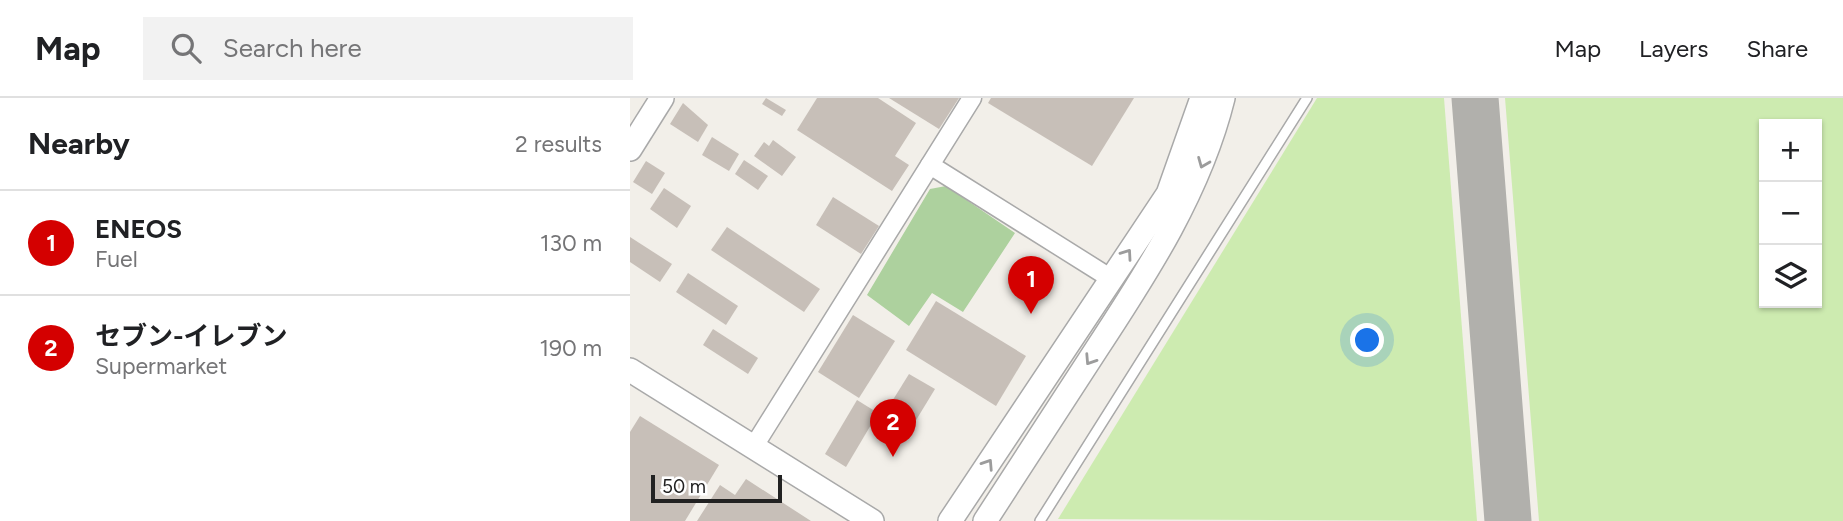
<!DOCTYPE html>
<html lang="en">
<head>
<meta charset="utf-8">
<style>
  body { margin:0; font-family:Figtree,"Noto Sans JP",sans-serif; background:#f2f2f2; color:#202124 }
  .controls { position:absolute; right:21px; top:21px; display:grid; overflow:hidden; border-radius:0px; box-shadow:0 2px 5px #0004 }
  .controls button { width:63px; height:63px; display:grid; place-items:center; padding:0; border:0; border-bottom:2px solid #e0e0e0; background:#fff; color:#202124; font:35px sans-serif }
  .scale { position:absolute; left:21px; bottom:18px; width:131px; box-sizing:border-box; padding-left:7px; border:4px solid #222; border-top:0; font-size:19px; line-height:24px; white-space:nowrap; color:#222; -webkit-text-stroke:5px #fff; paint-order:stroke }
  .you { position:absolute; left:738px; top:243px; width:24px; height:24px; margin:-18px; border:5px solid #fff; border-radius:50%; background:#1a73e8; box-shadow:0 0 0 10px #1a73e833 }
  .badge { display:grid; place-items:center; width:46px; height:46px; border-radius:50%; background:#d40000; color:#fff; font-size:23px; font-weight:700 }
  .pin { position:absolute; translate:-50% -58px; filter:drop-shadow(0 2px 4px #0008) }
  .pin::after { content:''; position:absolute; top:37px; width:24px; height:21px; background:inherit; clip-path:polygon(0 0,100% 0,50% 100%) }
  .list { margin:0; padding:0; list-style:none }
  h2 { display:flex; justify-content:space-between; align-items:center; height:91px; margin:0; padding:0 28px; font-size:30px }
  h2 small { font-size:23px; font-weight:400; color:#757577 }
  .list li { display:grid; grid-template-columns:46px 1fr auto; gap:21px; align-items:center; box-sizing:border-box; height:105px; padding:0 28px; border-top:2px solid #e0e0e0 }
  .list b { display:block; font-size:26px; white-space:nowrap }
  .list p { margin:0; font-size:23px; white-space:nowrap; color:#757577 }
  .list em { font-size:23px; font-style:normal; color:#757577 }
  .icon { flex:none; width:38px; height:38px; fill:none; stroke:currentColor; stroke-width:2; stroke-linecap:round; stroke-linejoin:round }
  .map { position:relative; flex:none; width:1213px; height:423px; overflow:hidden }
  header { display:flex; align-items:center; gap:42px; box-sizing:border-box; height:98px; padding:0 35px; background:#fff; border-bottom:2px solid #e0e0e0 }
  header strong { font-size:33px }
  nav { display:flex; gap:38px; margin-inline-start:auto; font-size:24px }
  .search { width:490px; height:63px; background:#f2f2f2; display:flex; align-items:center; gap:18px; box-sizing:border-box; padding:0 24px; border-radius:0px; color:#757577; font-size:26px }
  main { display:flex }
  aside { flex:1; background:#fff }
  .map>svg:first-child { display:block }
  .grass { fill:#cdebb0; fill-rule:evenodd }
  .forest { fill:#add19e }
  .lines { fill:none; stroke-linecap:round; stroke-linejoin:round }
  .taxiway { stroke:#b1b0ac; stroke-width:47 }
  .building { fill:#c7bfb8 }
  .service-casing { stroke:#a9a9a9; stroke-width:12 }
  .minor-casing { stroke:#a9a9a9; stroke-width:21 }
  .tertiary-casing { stroke:#a9a9a9; stroke-width:26 }
  .service { stroke:#fff; stroke-width:9 }
  .minor { stroke:#fff; stroke-width:18 }
  .tertiary { stroke:#fff; stroke-width:23 }
  .oneway { stroke:#9c9c9c }
</style>
</head>
<body>
<header>
<strong>Map</strong>
<div class="search"><svg class="icon" aria-label="search" viewBox="0 0 24 24"><circle cx="10" cy="10" r="6"/><path d="M15 15l6 6"/></svg>Search here</div>
<nav><a>Map</a><a>Layers</a><a>Share</a></nav>
</header>
<main>
<aside>
<h2>Nearby<small>2 results</small></h2>
<ul class="list">
<li><span class="badge">1</span><div><b>ENEOS</b><p>Fuel</p></div><em>130 m</em></li>
<li><span class="badge">2</span><div><b>セブン-イレブン</b><p>Supermarket</p></div><em>190 m</em></li>
</ul>
</aside>
<div class="map">
<svg width="1213" height="423" viewBox="0 0 1213 423">
  <rect width="100%" height="100%" fill="#f2efe9"/>
  <g class="grass">
    <path d="M687,0H814L847,423L428,421Z"/>
    <path d="M875,0H1213V423H909ZM1187,26V205H1134V26Z"/>
  </g>
  <path class="forest" d="M316,88L385,135L333,214L302,195L279,228L237,197L300,91Z"/>
  <g class="lines">
    <path class="taxiway" d="M845,0L878,423"/>
  </g>
  <g class="building">
    <path d="M136,0L156,12L152,18L132,6Z"/>
    <path d="M187,0H248L286,25L265,58L279,67L262,93L167,32Z"/>
    <path d="M259,0H329L309,31Z"/>
    <path d="M361,0H504L462,68L358,5Z"/>
    <path d="M53,5L78,27L68,44L40,26Z"/>
    <path d="M82,39L109,56L99,73L72,57Z"/>
    <path d="M143,42L166,59L152,78L124,58L134,44L139,48Z"/>
    <path d="M114,62L138,78L128,92L105,76Z"/>
    <path d="M16,63L35,75L22,96L3,84Z"/>
    <path d="M34,90L61,108L47,130L20,111Z"/>
    <path d="M203,99L249,128L231,156L186,127Z"/>
    <path d="M97,129L190,191L174,214L81,152Z"/>
    <path d="M0,139L42,166L30,184L0,164Z"/>
    <path d="M58,175L108,208L96,227L46,194Z"/>
    <path d="M306,203L396,258L366,308L276,252Z"/>
    <path d="M223,217L265,243L229,300L188,274Z"/>
    <path d="M83,231L128,260L118,276L73,247Z"/>
    <path d="M279,276L305,291L277,337L251,321Z"/>
    <path d="M227,302L248,315L216,369L195,356Z"/>
    <path d="M10,318L89,367L55,423H0V334Z"/>
    <path d="M116,381L181,423H67L90,387L105,397Z"/>
  </g>
  <g class="lines">
    <defs>
      <path id="service" d="M410,423L677,0"/>
      <g id="minor">
        <path d="M300,67L480,180"/>
        <path d="M124,348L342,0"/>
      </g>
      <g id="tertiary">
        <path d="M0,51L32,0"/>
        <path d="M0,272L242,423"/>
        <path d="M320,423L538,96L572,0"/>
        <path d="M355,423C392,366 429,309 466,252C518,173 570,93 593,0"/>
      </g>
    </defs>
    <use href="#service" class="service-casing"/>
    <use href="#minor" class="minor-casing"/>
    <use href="#tertiary" class="tertiary-casing"/>
    <use href="#service" class="service"/>
    <use href="#minor" class="minor"/>
    <use href="#tertiary" class="tertiary"/>
  </g>
  <defs><path id="oneway-chevron" d="M-2-3.5L2.5 0L-2 3.5" fill="none" stroke-width="1.6" stroke-linecap="round" stroke-linejoin="round" transform="scale(1.75)"/></defs>
  <g class="oneway">
    <use href="#oneway-chevron" transform="translate(573 65) rotate(112)"/>
    <use href="#oneway-chevron" transform="translate(497 156) rotate(-55)"/>
    <use href="#oneway-chevron" transform="translate(460 262) rotate(123)"/>
    <use href="#oneway-chevron" transform="translate(358 366) rotate(-57)"/>
  </g>
</svg>
<div class="controls">
<button>+</button>
<button>−</button>
<button><svg class="icon" aria-label="layers" viewBox="0 0 24 24"><path d="M12 4l9 5-9 5-9-5zM3 14l9 5 9-5"/></svg></button>
</div>
<div class="scale">50 m</div>
<div class="you"></div>
<div class="pin badge" style="left:401px;top:216px">1</div>
<div class="pin badge" style="left:263px;top:359px">2</div>
</div>
</main>
</body>
</html>
